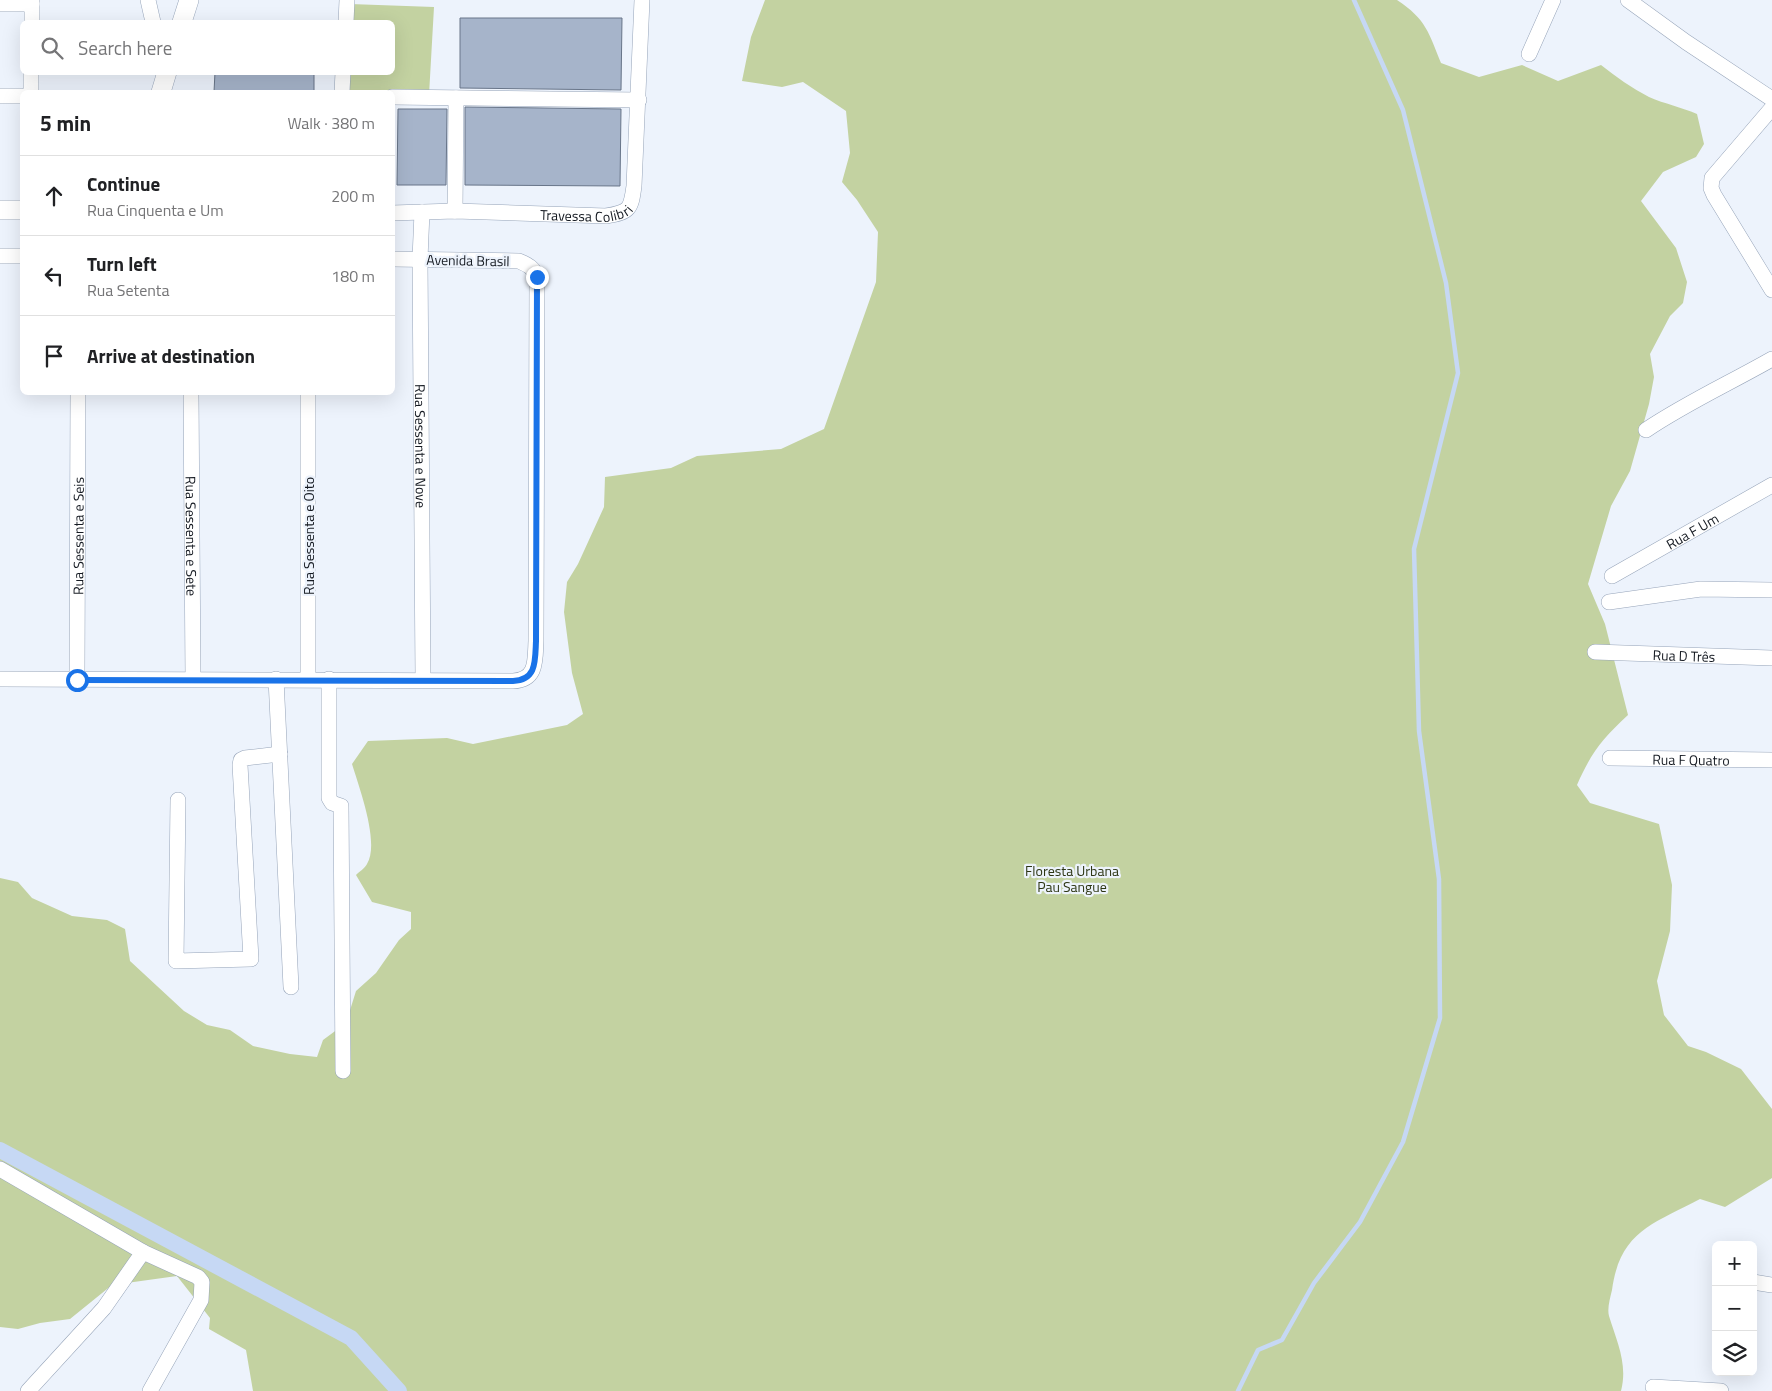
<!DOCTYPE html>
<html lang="en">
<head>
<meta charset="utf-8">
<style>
  body { margin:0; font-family:"Titillium Web",sans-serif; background:#f2f2f2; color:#202124 }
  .controls { position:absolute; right:15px; bottom:15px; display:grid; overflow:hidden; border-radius:8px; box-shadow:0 5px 20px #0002 }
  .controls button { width:45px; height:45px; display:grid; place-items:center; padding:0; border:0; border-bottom:1px solid #e0e0e0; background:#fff; color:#202124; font:25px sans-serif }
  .stop { position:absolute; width:15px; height:15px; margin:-11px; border:4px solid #1a73e8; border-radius:50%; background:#fff }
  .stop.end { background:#1a73e8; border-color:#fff; box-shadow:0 1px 5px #0008 }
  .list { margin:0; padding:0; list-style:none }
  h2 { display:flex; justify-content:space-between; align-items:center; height:65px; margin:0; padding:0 20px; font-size:21px }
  h2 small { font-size:16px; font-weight:400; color:#757577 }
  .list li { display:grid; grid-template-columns:32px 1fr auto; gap:15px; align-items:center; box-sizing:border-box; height:80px; padding:0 20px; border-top:1px solid #e0e0e0 }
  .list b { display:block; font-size:19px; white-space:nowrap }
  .list p { margin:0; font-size:16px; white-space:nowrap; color:#757577 }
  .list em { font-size:16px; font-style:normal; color:#757577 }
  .icon { flex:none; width:28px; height:28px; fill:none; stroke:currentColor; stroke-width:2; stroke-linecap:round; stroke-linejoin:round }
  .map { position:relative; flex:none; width:1772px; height:1391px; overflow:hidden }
  .search { position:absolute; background:#fff; box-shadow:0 5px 20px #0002; left:20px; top:20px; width:375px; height:55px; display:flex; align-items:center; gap:12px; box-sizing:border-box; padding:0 18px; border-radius:8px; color:#757577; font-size:19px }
  .panel { position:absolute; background:#fff; box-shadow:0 5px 20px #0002; left:20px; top:90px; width:375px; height:305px; border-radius:8px }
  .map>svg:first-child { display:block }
  .green { fill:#c3d2a1 }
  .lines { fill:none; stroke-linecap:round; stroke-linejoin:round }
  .stream { stroke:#c6d8f4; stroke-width:4.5 }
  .canal { stroke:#c6d8f4; stroke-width:16 }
  .building { fill:#a6b4ca; stroke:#687589 }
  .minor-casing { stroke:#96a4b9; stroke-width:16 }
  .major-casing { stroke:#96a4b9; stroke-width:20 }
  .minor { stroke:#fff; stroke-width:15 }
  .major { stroke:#fff; stroke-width:19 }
  .route { stroke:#1a73e8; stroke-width:6 }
  .labels { text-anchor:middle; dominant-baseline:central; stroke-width:4.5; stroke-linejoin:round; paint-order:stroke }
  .street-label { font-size:14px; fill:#151a22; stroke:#edf3fc }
  .park-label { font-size:14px; fill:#2c3513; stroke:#edf3fc }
</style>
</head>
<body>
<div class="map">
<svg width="1772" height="1391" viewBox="0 0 1772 1391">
  <rect width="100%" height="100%" fill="#edf3fc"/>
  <g class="green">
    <path d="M765,0H1397C1426,19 1429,33 1441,63L1479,77L1522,65L1558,81L1601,65C1616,77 1632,88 1649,97C1665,104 1681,107 1697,114L1704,144L1696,157L1663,172L1641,201L1676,248L1687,282L1683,303L1670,316L1650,354L1654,377L1649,404L1630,471L1611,506L1588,584L1605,624L1628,715C1602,739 1591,753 1577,785L1590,803L1659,824L1672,885L1670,931L1657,981L1664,1015L1688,1046L1706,1052L1741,1069L1772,1109V1178L1725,1207L1700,1199C1653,1224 1620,1231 1612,1290C1610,1298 1607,1309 1609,1316C1617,1342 1628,1364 1621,1391H253L246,1350L209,1329L210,1318L177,1276L112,1285L70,1319L40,1323L18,1329L0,1327V878L18,882L32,898L72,916L107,920L125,929L130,961L184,1011L207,1025L230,1030L253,1046L290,1054L317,1057L323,1040L346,1023L356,991L376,973L399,940L411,929V912L372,902L356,875C359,872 365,868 367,864C380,843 359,787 352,764L368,741L447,738L473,744L567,725L583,714L572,673L564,612L567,582L578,564L604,507L605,477L671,468L697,456L781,449L824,429L876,282L878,232L857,200L842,182L850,153L846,111L803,82L782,87L742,81L751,37Z"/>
    <path d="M350,4L434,7L429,95L344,92L346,73L392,72V22H348Z"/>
  </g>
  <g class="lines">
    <path class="stream" d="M1238,1391L1258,1350L1282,1340L1314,1283L1360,1222L1403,1142L1440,1018L1439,879L1419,731L1414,549L1458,373L1446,283L1403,110L1354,0"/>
    <path class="canal" d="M0,1150L351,1338L399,1391"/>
  </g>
  <g class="building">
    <path d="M460,18H622L621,90L460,88Z"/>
    <path d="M215,72H314V92H214Z"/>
    <path d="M465,107L621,109L620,186L465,185Z"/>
    <path d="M398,109H447L446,185H397Z"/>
  </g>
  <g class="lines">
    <defs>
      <g id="minor">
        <path d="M148,0L153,22"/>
        <path d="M1628,0L1686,42L1772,99"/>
        <path d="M0,4H32"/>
        <path d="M32,22V0"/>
        <path d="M346,22L347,0"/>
        <path d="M1529,54L1553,0"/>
        <path d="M31,92V72"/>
        <path d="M342,92L343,72"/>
        <path d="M0,96H22"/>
        <path d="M392,97L639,100"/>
        <path d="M1772,108L1712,178L1711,188L1714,195L1772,290"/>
        <path d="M455,211L456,98"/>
        <path id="s1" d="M422,212L420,259L423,679"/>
        <path id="s2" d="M392,213L455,211L606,216C630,212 631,209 634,186L642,0"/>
        <path d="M0,256H22"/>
        <path id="s3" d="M191,392L193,679"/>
        <path d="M308,392V679"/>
        <path d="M1646,430C1686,403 1730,383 1772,359"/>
        <path id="s4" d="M1612,576L1772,485"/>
        <path d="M1609,602L1701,589L1772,590"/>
        <path id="s5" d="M1595,652L1772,658"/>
        <path d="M0,679L513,681C537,680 535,661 536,641L537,277C533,267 528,265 519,261L392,259"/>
        <path d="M276,679L291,987"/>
        <path d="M329,679V798L332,803L341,806L343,1071"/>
        <path id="s6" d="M77,680L78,392"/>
        <path id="s7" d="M1610,758L1772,760"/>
        <path d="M178,800L176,961L251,959L240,765L241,760L245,758L280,754"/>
        <path d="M0,1169L143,1252L198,1277L202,1282L201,1300L150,1391"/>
        <path d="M1753,1282L1772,1285"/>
        <path d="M1653,1387L1721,1391"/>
        <path d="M28,1391L104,1308L143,1252"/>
      </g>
      <g id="major">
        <path d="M182,22L189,0"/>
        <path d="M161,92L167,72"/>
        <path d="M0,210H22"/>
      </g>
    </defs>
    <use href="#minor" class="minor-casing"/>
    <use href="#major" class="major-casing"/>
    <use href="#minor" class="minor"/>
    <use href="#major" class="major"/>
  </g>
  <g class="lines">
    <path class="route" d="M77,680L513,681C537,680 535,661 536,641L537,277"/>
  </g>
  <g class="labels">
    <g class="street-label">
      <text stroke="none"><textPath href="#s2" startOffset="194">Travessa Colibri</textPath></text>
      <text transform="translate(468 260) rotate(1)">Avenida Brasil</text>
      <text stroke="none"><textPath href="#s1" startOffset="234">Rua Sessenta e Nove</textPath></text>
      <text stroke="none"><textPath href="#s4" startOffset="92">Rua F Um</textPath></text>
      <text stroke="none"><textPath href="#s6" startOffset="144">Rua Sessenta e Seis</textPath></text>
      <text stroke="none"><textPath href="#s3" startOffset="144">Rua Sessenta e Sete</textPath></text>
      <text transform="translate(308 536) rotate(-90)">Rua Sessenta e Oito</text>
      <text stroke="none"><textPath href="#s5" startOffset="89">Rua D Três</textPath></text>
      <text stroke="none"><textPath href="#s7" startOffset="81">Rua F Quatro</textPath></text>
    </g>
    <g class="park-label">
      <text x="1072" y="870">Floresta Urbana<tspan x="1072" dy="16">Pau Sangue</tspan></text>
    </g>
  </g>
</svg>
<div class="controls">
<button>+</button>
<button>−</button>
<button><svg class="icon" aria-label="layers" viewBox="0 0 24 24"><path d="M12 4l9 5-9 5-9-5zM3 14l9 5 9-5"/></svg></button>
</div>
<div class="stop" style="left:77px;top:680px"></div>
<div class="stop end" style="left:537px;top:277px"></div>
<div class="search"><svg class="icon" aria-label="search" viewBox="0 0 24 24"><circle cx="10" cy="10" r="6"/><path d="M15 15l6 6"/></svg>Search here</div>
<section class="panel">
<h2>5 min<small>Walk · 380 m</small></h2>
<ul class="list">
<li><svg class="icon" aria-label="ahead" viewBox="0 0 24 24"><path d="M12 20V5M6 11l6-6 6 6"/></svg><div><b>Continue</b><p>Rua Cinquenta e Um</p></div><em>200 m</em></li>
<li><svg class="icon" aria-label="left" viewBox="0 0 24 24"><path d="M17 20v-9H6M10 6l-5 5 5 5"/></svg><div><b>Turn left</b><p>Rua Setenta</p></div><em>180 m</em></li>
<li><svg class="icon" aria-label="arrive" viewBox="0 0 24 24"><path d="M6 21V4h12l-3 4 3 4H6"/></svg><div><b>Arrive at destination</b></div></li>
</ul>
</section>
</div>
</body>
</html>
